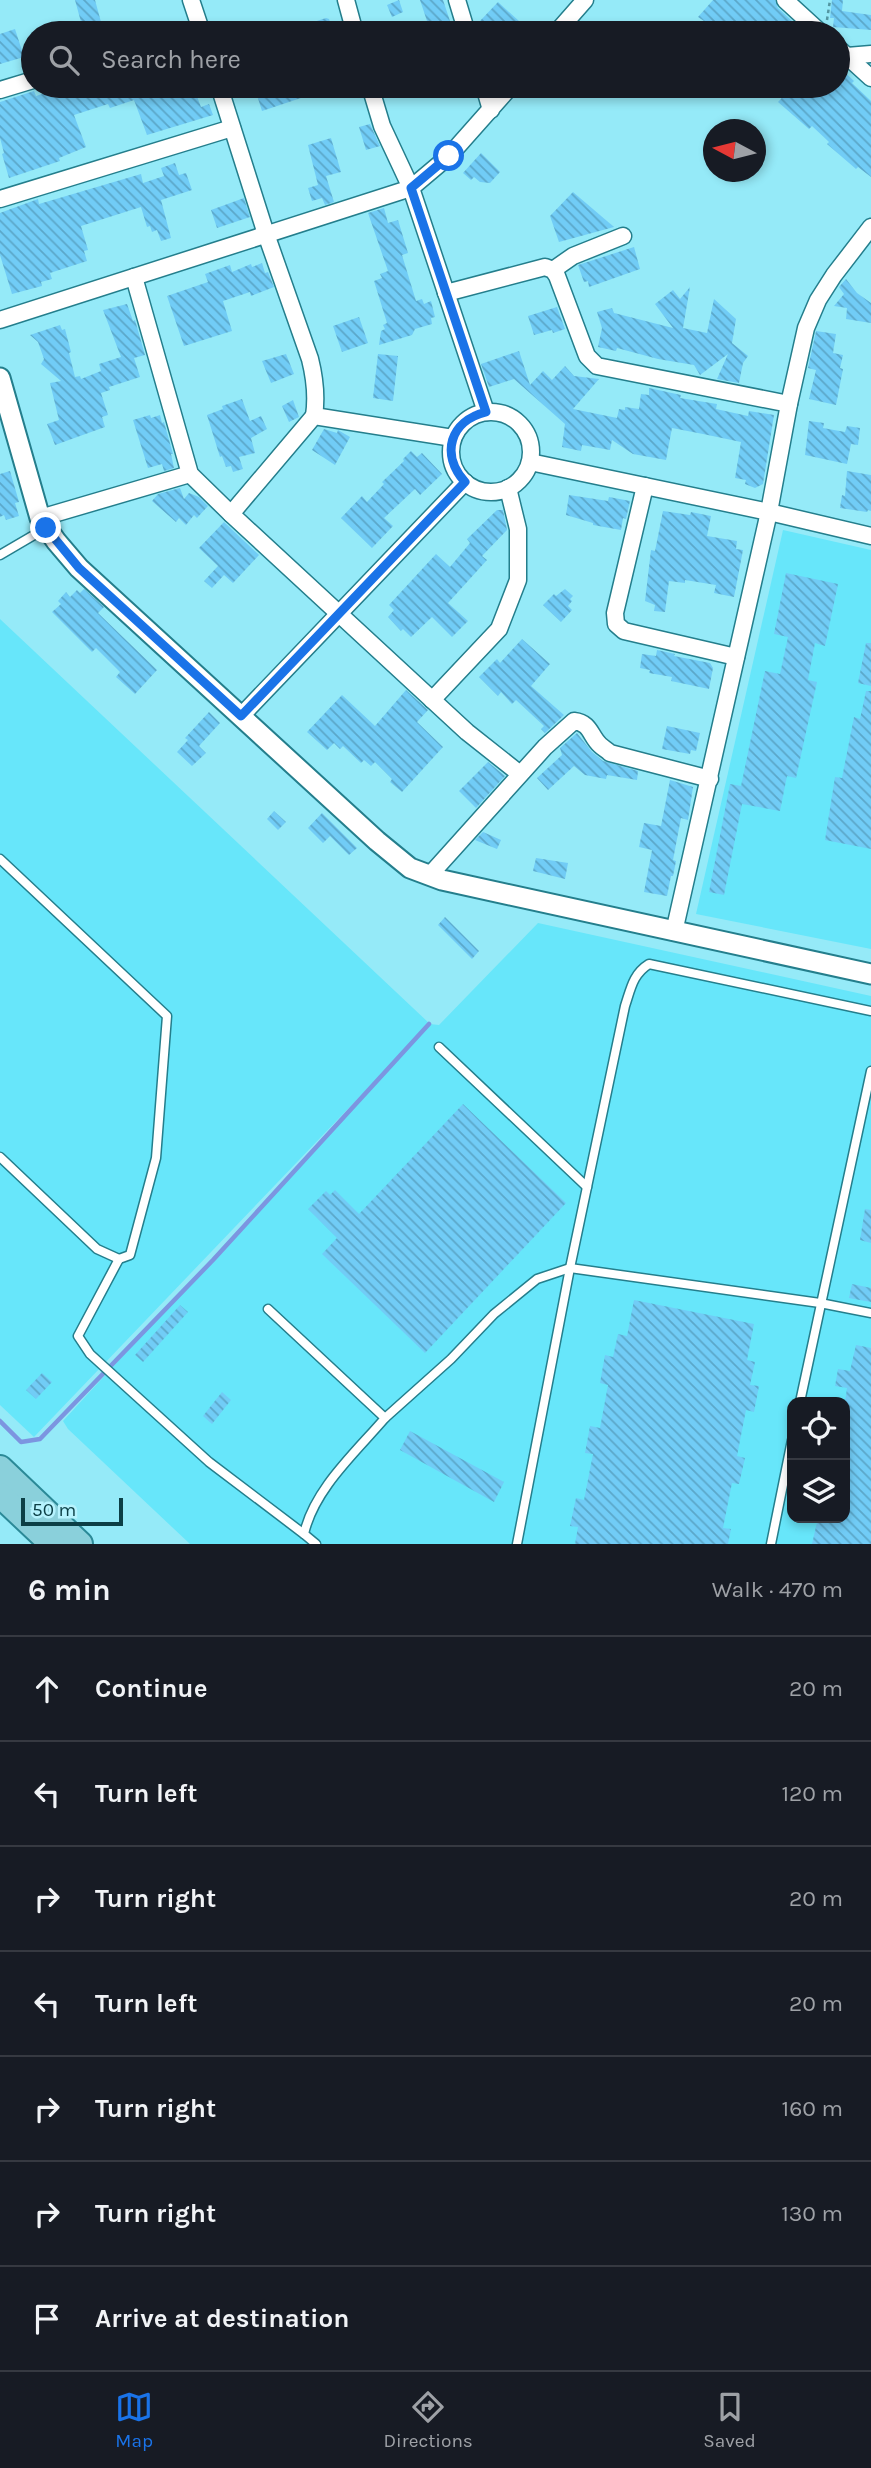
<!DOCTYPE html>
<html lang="en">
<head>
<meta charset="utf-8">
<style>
  body { margin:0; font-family:Karla,sans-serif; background:#242831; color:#f1f3f6 }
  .controls { position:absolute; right:21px; bottom:21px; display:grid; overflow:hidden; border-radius:14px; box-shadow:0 4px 10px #0003 }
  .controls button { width:63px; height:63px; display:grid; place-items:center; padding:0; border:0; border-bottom:2px solid #363941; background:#171b24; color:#f1f3f6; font:35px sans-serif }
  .compass { position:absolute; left:703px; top:119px; width:63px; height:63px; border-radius:50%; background:#171b24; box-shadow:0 4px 10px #0003; rotate:277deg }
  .scale { position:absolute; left:21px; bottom:18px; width:102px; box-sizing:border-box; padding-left:7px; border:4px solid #0c3f46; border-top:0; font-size:19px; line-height:24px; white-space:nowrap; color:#0c3f46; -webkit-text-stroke:5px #b6f3fe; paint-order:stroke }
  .stop { position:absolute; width:21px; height:21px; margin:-16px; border:5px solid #1a73e8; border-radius:50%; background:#fff }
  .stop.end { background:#1a73e8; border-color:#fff; box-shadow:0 2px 7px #0008 }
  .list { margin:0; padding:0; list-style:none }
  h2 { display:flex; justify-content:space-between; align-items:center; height:91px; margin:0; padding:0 28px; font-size:30px }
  h2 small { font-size:23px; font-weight:400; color:#9ea1a6 }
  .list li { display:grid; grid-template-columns:46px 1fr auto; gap:21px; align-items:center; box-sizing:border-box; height:105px; padding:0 28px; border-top:2px solid #363941 }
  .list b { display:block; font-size:26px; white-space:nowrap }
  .list em { font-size:23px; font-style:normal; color:#9ea1a6 }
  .icon { flex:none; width:38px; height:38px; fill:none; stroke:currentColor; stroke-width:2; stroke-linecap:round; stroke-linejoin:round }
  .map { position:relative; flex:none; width:871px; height:1544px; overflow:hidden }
  .search { position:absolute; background:#171b24; box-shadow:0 4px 10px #0003; left:21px; right:21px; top:21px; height:77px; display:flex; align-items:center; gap:18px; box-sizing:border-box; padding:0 24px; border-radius:38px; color:#9ea1a6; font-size:26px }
  .sheet { height:826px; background:#171b24 }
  nav { display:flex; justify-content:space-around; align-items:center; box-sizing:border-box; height:98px; border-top:2px solid #363941; background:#171b24; font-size:19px; color:#9ea1a6 }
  nav a { display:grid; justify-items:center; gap:4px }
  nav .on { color:#1a73e8 }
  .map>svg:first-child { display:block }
  .built { fill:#67e6fa; fill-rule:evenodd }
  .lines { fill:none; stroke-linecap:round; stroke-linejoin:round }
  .stream { stroke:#7c95e0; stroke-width:4.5 }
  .building { fill:url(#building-back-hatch) }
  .service-casing { stroke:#247e8c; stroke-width:11 }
  .minor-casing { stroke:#247e8c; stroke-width:19 }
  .tertiary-casing { stroke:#247e8c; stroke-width:23 }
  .primary-casing { stroke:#2b8997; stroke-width:28 }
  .path { stroke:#5397a2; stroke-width:2.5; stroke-dasharray:3.5 3.5; stroke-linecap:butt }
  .service { stroke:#fff; stroke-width:8 }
  .minor { stroke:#fff; stroke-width:16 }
  .tertiary { stroke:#fff; stroke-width:19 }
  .primary { stroke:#8ad0db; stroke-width:24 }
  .route { stroke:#1a73e8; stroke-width:9 }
</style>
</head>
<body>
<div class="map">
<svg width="871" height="1544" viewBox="0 0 871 1544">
  <defs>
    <pattern id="building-back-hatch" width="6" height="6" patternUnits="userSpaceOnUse" patternTransform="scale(1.75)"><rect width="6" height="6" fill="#71ccf6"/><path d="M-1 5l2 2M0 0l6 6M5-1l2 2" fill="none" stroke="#5ba7c9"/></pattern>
  </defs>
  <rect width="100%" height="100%" fill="#95eaf8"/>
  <g class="built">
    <path d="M783,530L871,550V949L696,914Z"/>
    <path d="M0,619L430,1024L439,1025L538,923L871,996V1544H190L68,1429L63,1421L390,1065L34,1437L0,1405ZM792,1402H845V1518H792Z"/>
  </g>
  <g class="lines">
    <path class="stream" d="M0,1421L21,1442L40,1439L213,1260L429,1024"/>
  </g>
  <g class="building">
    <path d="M75,0H95L104,33H84Z"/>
    <path d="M399,0L403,12L392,17L387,5Z"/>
    <path d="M420,0H443L454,33H431Z"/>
    <path d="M713,0H775L778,8L792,21L789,24L799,33H711L700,27L704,21L698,17Z"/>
    <path d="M832,0H843L842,11L871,15V30L833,27L834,18H830Z"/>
    <path d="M498,2L532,33H494L480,21Z"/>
    <path d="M326,18L329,19L333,30L330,31V33H286V31Z"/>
    <path d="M15,29L24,57L0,64V34Z"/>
    <path d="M838,66L854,81L852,83L871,101V177L858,167L856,169L827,144L829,142L812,126L809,129L778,102L793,86H838Z"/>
    <path d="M67,86H193L201,107L209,104L213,115L147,135L134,100L110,108L108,104L74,115L86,147L59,158L60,161L9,178L2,154L4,153L0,138V102L34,91L36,96Z"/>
    <path d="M254,86H331V88L262,111Z"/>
    <path d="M370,124L380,146L366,150L359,127Z"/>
    <path d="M331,138L341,172L326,176L334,202L325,205L322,198L312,201L308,188L318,185L308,145Z"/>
    <path d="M481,153L500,172L490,183L480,182L474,177L471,180L463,173Z"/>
    <path d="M175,163L179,175L186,173L192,190L161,200L171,238L161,241L157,230L152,232L150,226L147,227L141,207L81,226L88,250L84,251L87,261L50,273L52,279L41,282L42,286L12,294L0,255V213L38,199L39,204L141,174L143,183L164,176L161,168Z"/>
    <path d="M573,192L614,227L559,242L550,216Z"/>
    <path d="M244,198L250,217L217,228L211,210Z"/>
    <path d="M384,208L388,223L398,220L408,253L402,255L416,301L422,299L424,304L431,301L435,317L431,318L432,324L415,329L412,335L379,345L381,331L385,329L383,325L387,323L374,281L382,278L380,274L388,271L368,213Z"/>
    <path d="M634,247L640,269L589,287L588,281L584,282L578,265Z"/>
    <path d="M262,263L265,273L268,272L274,287L251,296L250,292L223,301L232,331L184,346L167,296L208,282L205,274L230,265L232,272L251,264L252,267Z"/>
    <path d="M846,279L857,293L871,303V323L846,319L847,308L834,306L844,294L839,287Z"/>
    <path d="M690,287L683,328L707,333L714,299L736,319L732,343L748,356L743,363L739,383L717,379L728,354L700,375L694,365L658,359L617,348L616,351L598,347L602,328L597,312L612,308L614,313L673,328L655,304L673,290L680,299Z"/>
    <path d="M127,304L133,321L135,320L145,355L134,358L140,377L109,387L110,390L101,393L108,415L102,417L105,427L55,445L47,424L59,420L50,383L61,381L41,364L44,359L38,342L30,335L60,325L62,330L65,329L71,352L69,353L75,377L80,376L81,379L101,371L99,364L121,357L103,310Z"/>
    <path d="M557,307L565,329L553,333L552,330L534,335L528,316Z"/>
    <path d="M359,317L368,343L342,352L333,326Z"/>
    <path d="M816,331L836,334L833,353L843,355L840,368L843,369L836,405L809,399L816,370L808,368Z"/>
    <path d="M519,351L530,385L543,371L552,380L565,366L574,376L599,379L573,409L617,418L619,409L625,410V407L639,409L641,394L649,395V388L681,395L680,398L717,404L716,409L748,416L749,411L774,415L763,484L755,488L745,484L746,480L735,478L741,442L703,434L672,428L666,460L633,454L612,440L610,450L582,445L581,451L562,447L565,424L514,379L489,387L481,364Z"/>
    <path d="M286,354L294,374L271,383L262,361Z"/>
    <path d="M378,354L398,356L393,401L373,398Z"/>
    <path d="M242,399L250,421L261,416L267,429L251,438L255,453L239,457L243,469L233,472L231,466L226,467L222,456L220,457L207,415L223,409L222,406Z"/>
    <path d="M293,400L299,417L289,422L282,406Z"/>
    <path d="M150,415L151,418L160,415L162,423L164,422L173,454H171L174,468L164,471L162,464L148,468L133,420Z"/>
    <path d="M809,421L824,423L823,428L845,432L847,426L860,428L858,445L851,444L847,464L805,455Z"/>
    <path d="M324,429L337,433L338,430L350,437L335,465L312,450Z"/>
    <path d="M411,451L417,457L422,453L442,474L420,495L415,489L384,518L393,526L372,548L341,518L362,496L367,502L384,484L382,482L404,461L403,459Z"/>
    <path d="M10,471L19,502L15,503L19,516L6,520L4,515L0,517V474Z"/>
    <path d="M847,471L871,475V511L868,510L867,512L840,508L842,495L845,496Z"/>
    <path d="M180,488L184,499L189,493L199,497L208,506L197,518L194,515L186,525L179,518L176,522L152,501L158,494Z"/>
    <path d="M569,495L608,501L609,497L630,501L626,519L623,518L621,530L593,525V523L566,515Z"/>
    <path d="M497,510H503L507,530L482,556L487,560L448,603L468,621L452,637L432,617L411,637L403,629L401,631L388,617L394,610L389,605L436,554L450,567L470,543L467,539Z"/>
    <path d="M663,511L690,515L691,512L711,516L707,536L737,541L736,549L743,550L734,597L714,593L716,585L685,580V583L669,581L665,612L654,611L655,605L645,601L651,550L655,551Z"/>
    <path d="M224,522L259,555L233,583L224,575L212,588L204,581L218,566L199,548Z"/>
    <path d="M786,573L838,584L825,646L815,643L808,680L817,682L796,778L787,776L780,811L742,804L724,895L709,892L730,784L741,786L765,671L780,674L788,637L774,634Z"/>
    <path d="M84,589L104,607L98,613L157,670L135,694L116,677L120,672L96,648L92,652L52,612L61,604L58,601L66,592L70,597L77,590L80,593Z"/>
    <path d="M565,589L573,596L570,599L572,601L568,606L572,610L561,622L543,605L554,594L556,596Z"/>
    <path d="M522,639L550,664L531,686L564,715L545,733L541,729L544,726L516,700L512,704L501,692L498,696L479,677L497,659L500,663Z"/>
    <path d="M866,643H871V686L858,683Z"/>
    <path d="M657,650L675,654L674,656L710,663L713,668L709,689L671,681L672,677L649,673L650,670L640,668L642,654L656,656Z"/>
    <path d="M406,690L428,710L417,722L443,747L402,792L390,782L392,779L375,762L371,766L364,760L361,763L343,746L340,749L334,743L327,750L307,732L342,695L375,726Z"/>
    <path d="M866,691H871V849L825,840L835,777L842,778L854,717L860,719Z"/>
    <path d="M209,712L220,723L199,746L206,753L192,766L177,752L188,740L185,738Z"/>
    <path d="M667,726L700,733L696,751L691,750L690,754L662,749Z"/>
    <path d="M577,733L592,752L603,761L638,771L637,780L607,775L606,779L585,775L574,766L548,790L537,778L562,755L560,748Z"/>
    <path d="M488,762L505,776L476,808L459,791Z"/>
    <path d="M670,780L693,787L688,820L681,818L673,860L676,861L673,876H671L667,896L644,892L652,850L639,847L644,823L661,826Z"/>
    <path d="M274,811L286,822L278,830L267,819Z"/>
    <path d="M322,813L357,848L349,855L330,836L323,843L308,828Z"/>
    <path d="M483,832L501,840L497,849L475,840Z"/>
    <path d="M536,858L568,863L565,879L533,871Z"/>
    <path d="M445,917L479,951L472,959L438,925Z"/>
    <path d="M463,1104L566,1203L425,1353L322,1254L337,1238L308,1209L326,1191L330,1195L335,1190L359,1214Z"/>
    <path d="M865,1209L871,1210V1243L860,1240Z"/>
    <path d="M852,1284L871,1288V1302L849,1298Z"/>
    <path d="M634,1300L754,1324L747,1360L755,1362L750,1385L759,1386L754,1412L746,1410L737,1456L745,1458L739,1484L732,1483L723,1528L731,1529L728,1544H575L578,1527L570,1526L576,1498L584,1500L593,1454L585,1453L590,1426L600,1428L608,1385L600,1383L605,1355L613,1357L618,1334L627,1336Z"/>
    <path d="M180,1305L188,1312L143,1362L135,1355Z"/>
    <path d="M856,1345L871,1348V1544H812L818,1518H845V1402L847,1388L835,1386L838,1369L850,1371Z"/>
    <path d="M42,1373L52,1382L36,1399L26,1390Z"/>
    <path d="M222,1392L231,1400L212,1424L203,1416Z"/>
    <path d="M410,1431L504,1482L494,1502L400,1450Z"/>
  </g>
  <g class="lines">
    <defs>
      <g id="service">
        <path d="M0,555L46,528"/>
        <path d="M0,859L167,1016L156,1158L130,1255L119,1259L78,1336L90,1354L209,1462L304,1534"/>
        <path d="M439,1047L587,1187"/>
        <path d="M0,1157L97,1249L119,1259"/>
        <path d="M268,1309L385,1418C356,1452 314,1489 304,1534L316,1544"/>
        <path d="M800,1402L871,1071"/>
        <path d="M385,1418L451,1359L494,1314L537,1279L570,1268L820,1303L871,1313"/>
        <path d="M517,1544L570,1268L625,1006C631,988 633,974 649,964L871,1011"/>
        <path d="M771,1544L792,1440"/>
      </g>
      <g id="minor">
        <path d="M191,0L202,33"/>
        <path d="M346,0L355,33"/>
        <path d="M457,0L467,33"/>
        <path d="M785,0L821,33"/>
        <path d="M183,33L200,28"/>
        <path d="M556,33L585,0"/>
        <path d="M838,48L871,78"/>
        <path d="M847,56L871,54"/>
        <path d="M219,86L266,234L310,359C315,379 317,396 314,416"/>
        <path d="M370,86L382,126L411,188L486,412"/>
        <path d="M484,86L491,110"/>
        <path d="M0,90L33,80"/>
        <path d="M0,199L232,128"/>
        <path d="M553,270L573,256L623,236"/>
        <path d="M134,277L190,474L231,514L467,732L520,774"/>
        <path d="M446,293L545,267L553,270L557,276L587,356L597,366L789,404"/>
        <path d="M0,320L411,188L449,156L511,86"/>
        <circle cx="491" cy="452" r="40"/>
        <path d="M530,462L769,512L871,536"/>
        <path d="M645,486L615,613L616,624L624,631L736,657"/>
        <path d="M231,514L314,416L453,438"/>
        <path d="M40,518L190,474"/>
        <path d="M432,700L499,629L518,580V529L508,488"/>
        <path d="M241,716L465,482"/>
        <path d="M429,876L545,747L574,721C591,723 590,736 600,745C603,748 607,750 610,753L710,779"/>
        <path d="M674,932L769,512L789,404L806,328L818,300L834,275L871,227"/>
      </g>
      <path id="tertiary" d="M0,378L40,518L56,541L79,568L377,841L410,868L442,880L871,974"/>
      <g id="primary">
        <path d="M0,1468L80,1544"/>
        <path d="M0,1495L52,1544"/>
      </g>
    </defs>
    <use href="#service" class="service-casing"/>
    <use href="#minor" class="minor-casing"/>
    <use href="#tertiary" class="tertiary-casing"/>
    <use href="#primary" class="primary-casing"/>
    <path class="path" d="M827,20L830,0"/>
    <use href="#service" class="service"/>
    <use href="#minor" class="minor"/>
    <use href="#tertiary" class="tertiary"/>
    <use href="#primary" class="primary"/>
  </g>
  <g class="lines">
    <path class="route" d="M46,528L79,568L241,716L465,482C440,454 450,421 486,412L411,188L449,156"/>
  </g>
</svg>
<div class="controls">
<button><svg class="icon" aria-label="locate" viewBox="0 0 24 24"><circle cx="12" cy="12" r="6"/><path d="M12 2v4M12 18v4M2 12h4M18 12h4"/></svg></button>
<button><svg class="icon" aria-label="layers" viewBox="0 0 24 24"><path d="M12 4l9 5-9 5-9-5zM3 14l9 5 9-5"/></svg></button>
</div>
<svg class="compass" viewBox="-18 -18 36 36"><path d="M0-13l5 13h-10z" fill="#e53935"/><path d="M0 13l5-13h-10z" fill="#9ea1a6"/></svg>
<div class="scale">50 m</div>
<div class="stop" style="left:449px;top:156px"></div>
<div class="stop end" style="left:46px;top:528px"></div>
<div class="search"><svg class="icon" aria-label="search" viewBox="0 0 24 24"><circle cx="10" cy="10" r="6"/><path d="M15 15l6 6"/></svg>Search here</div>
</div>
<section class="sheet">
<h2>6 min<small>Walk · 470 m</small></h2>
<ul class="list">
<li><svg class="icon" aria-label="ahead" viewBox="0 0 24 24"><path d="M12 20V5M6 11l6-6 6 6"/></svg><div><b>Continue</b></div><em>20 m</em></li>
<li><svg class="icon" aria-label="left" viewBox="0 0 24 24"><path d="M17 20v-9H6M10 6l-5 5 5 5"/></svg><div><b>Turn left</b></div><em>120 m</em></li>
<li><svg class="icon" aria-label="right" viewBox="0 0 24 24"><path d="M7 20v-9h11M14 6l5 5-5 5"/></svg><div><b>Turn right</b></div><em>20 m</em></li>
<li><svg class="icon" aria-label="left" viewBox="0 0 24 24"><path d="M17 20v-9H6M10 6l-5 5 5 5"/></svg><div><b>Turn left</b></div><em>20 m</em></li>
<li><svg class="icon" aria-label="right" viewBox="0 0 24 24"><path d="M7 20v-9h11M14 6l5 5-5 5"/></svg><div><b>Turn right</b></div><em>160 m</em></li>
<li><svg class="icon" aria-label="right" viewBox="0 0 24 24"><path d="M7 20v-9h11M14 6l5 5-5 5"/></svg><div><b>Turn right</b></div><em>130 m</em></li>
<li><svg class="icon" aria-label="arrive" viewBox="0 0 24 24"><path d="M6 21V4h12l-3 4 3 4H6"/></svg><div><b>Arrive at destination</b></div></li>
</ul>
</section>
<nav>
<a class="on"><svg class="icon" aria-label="map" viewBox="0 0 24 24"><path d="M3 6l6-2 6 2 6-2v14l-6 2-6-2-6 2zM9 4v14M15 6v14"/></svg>Map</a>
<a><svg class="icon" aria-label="directions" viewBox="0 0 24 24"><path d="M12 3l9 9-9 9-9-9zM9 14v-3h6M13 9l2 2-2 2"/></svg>Directions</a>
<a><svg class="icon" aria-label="saved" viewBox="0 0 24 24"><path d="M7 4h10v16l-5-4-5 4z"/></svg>Saved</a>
</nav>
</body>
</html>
